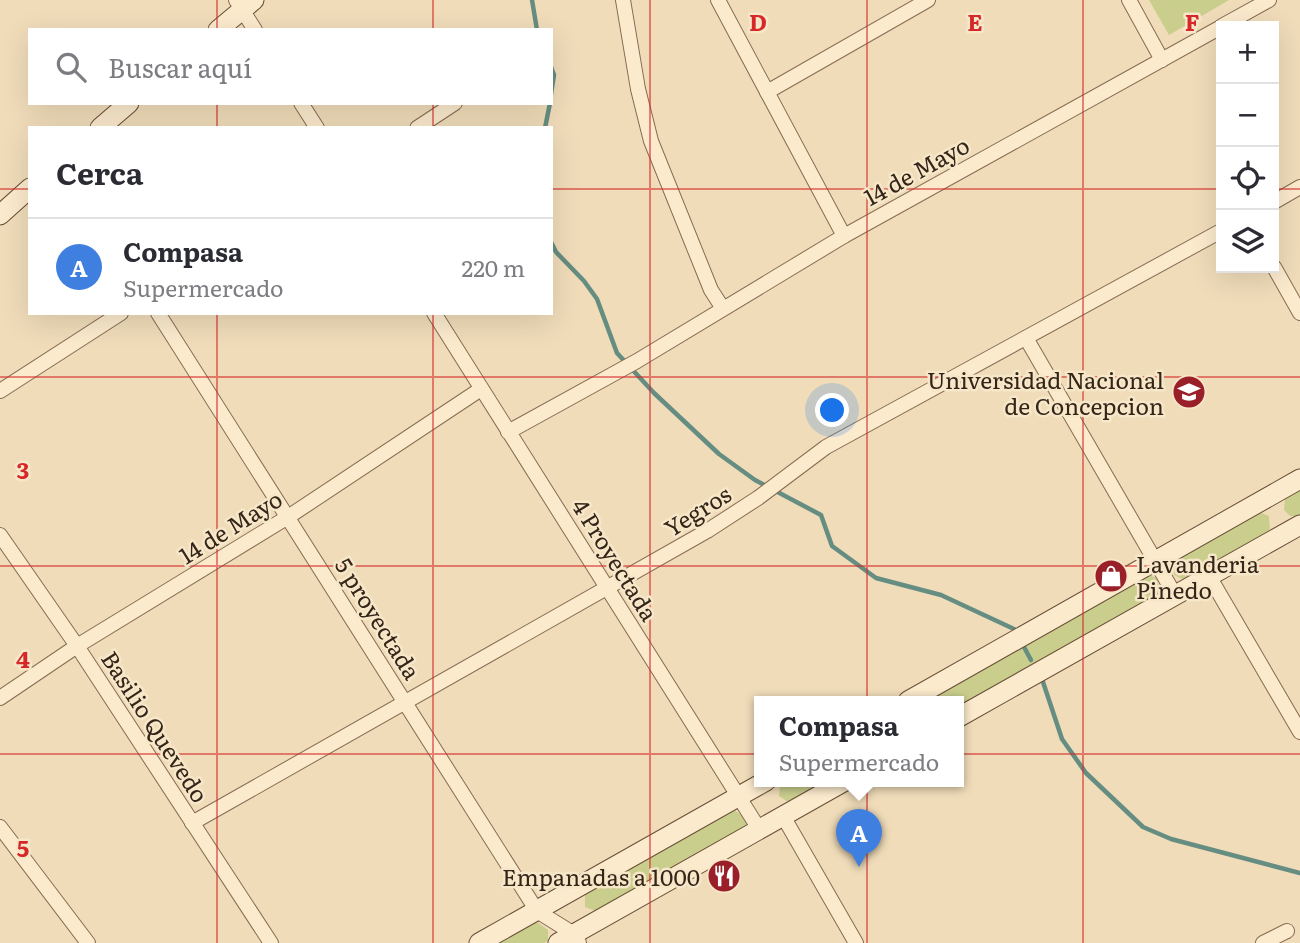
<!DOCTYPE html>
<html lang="es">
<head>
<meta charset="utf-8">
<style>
  body { margin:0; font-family:Literata,serif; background:#f7f7f7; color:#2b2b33 }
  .controls { position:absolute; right:21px; top:21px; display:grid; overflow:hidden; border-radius:0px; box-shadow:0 7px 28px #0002 }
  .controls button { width:63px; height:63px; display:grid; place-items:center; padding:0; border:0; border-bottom:2px solid #e1e1e2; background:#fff; color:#2b2b33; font:35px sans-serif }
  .you { position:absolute; left:833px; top:411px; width:24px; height:24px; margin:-18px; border:5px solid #fff; border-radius:50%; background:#1a73e8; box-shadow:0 0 0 10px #1a73e833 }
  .badge { display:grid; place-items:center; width:46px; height:46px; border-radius:50%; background:#d93025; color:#fff; font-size:23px; font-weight:700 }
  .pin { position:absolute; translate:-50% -58px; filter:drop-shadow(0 2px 4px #0008) }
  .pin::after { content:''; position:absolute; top:37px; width:24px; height:21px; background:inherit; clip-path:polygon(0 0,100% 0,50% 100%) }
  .popup { position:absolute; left:754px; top:696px; width:210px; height:91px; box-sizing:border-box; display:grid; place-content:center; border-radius:0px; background:#fff; filter:drop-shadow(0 2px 5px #0005); font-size:23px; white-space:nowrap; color:#7c7c81 }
  .popup b { font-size:26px; color:#2b2b33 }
  .popup::after { content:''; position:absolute; left:50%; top:100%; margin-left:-14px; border:14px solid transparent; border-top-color:#fff }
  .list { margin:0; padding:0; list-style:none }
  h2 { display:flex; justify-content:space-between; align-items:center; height:91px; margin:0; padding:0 28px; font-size:30px }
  h2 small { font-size:23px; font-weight:400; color:#7c7c81 }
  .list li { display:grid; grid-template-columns:46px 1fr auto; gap:21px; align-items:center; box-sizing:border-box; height:98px; padding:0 28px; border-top:2px solid #e1e1e2 }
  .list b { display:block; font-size:26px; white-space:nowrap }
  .list p { margin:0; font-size:23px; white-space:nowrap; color:#7c7c81 }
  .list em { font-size:23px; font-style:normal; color:#7c7c81 }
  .icon { flex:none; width:38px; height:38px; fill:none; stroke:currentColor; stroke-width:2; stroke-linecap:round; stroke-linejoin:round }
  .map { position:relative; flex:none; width:1300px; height:943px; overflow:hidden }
  .search { position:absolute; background:#fff; box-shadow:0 7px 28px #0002; left:28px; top:28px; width:525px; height:77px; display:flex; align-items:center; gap:18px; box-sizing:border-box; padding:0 24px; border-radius:0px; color:#7c7c81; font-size:26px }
  .panel { position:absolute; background:#fff; box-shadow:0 7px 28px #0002; left:28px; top:126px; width:525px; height:189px; border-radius:0px }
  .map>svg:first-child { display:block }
  .green { fill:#cace8d }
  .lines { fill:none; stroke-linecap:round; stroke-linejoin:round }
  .stream { stroke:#668d81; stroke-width:4.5 }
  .street-casing { stroke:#876b53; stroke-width:16 }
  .secondary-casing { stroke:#684c37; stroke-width:21 }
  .street { stroke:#fbeacc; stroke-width:14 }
  .secondary { stroke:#fbeacc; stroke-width:19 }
  .grid { fill:none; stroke:#d62828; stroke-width:2; stroke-opacity:0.55 }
  .labels { text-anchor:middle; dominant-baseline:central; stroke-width:5; stroke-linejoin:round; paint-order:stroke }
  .street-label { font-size:23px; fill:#352519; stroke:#f7e7c9 }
  .poi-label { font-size:23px; fill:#352519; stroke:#f7e7c9; text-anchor:end }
  .grid-label { font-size:23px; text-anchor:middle; font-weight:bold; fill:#d62828; stroke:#f7e7c9; stroke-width:5; stroke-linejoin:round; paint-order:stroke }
</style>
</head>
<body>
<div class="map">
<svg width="1300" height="943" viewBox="0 0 1300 943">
  <rect width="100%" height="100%" fill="#f0dcb9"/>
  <g class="green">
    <path d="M1149,0H1229L1169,35Z"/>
    <path d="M1300,490V516H1290L1284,510L1285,499Z"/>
    <path d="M1259,512L1269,516L1270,531L1184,580L1174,575L1173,560Z"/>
    <path d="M1148,574L1157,579L1159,593L959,708V701H928Z"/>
    <path d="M787,781H831L791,804L779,796L780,786Z"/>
    <path d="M734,810L746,818V829L596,911L585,907V892Z"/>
    <path d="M537,922L548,930V941L544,943H498Z"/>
  </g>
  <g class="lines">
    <g class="stream">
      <path d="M532,0L537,30"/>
      <path d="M551,67L554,75L551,94"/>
      <path d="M545,128L550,103"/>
      <path d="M551,242L556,252L584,281L597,299L617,353L654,393L719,454L755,480L821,515L832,546L876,578L941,595L1014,629"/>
      <path d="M1024,647L1031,660"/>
      <path d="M1042,679L1062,739L1086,773L1143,827L1171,839L1300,873"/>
    </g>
    <defs>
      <g id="street">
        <path d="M236,0L255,30"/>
        <path d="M623,0L638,89L651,141L711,290L722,307"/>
        <path d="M718,0L844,236"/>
        <path d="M1129,0L1162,60"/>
        <path d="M1222,26L1269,0"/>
        <path d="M767,92L928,0"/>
        <path d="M301,103L317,128"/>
        <path d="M417,128L455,103"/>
        <path d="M1274,202L1300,187"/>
        <path d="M1274,267L1300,313"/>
        <path d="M158,313L537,911L574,934L579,943"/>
        <path d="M434,313L759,829"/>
        <path d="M1026,338L1175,595"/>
        <path d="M0,391L121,313"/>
        <path d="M508,432L637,361L844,236L1221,27"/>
        <path d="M0,535L77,646L271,943"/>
        <path d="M1209,576L1300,732"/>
        <path d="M0,698L77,646L288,517L481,389"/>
        <path d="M783,816L856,943"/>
        <path d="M192,823L707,531L758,498L826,447L1221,231"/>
        <path d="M0,827L88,943"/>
        <path d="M1263,943L1287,931"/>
      </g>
      <g id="secondary">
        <path d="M218,30L254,0"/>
        <path d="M100,128L129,103"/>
        <path d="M0,215L30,188"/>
        <path d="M908,701L1300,479"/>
        <path d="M959,717L1300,525"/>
        <path d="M479,943L766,781"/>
        <path d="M558,943L845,781"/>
      </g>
    </defs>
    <use href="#street" class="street-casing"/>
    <use href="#secondary" class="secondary-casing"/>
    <use href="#street" class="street"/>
    <use href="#secondary" class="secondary"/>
  </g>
  <path class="grid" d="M217,0V30M433,0V30M650,0V943M867,0V943M1083,0V943M217,103V128M433,103V128M0,189H30M551,189H1221M1274,189H1300M217,313V943M433,313V943M0,377H1300M0,566H1300M0,754H1300"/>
  <defs>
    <symbol id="university-disc" viewBox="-11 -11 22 22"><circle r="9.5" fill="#992028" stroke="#f7e7c9"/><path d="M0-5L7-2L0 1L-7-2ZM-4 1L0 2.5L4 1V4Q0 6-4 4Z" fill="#fff"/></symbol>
    <symbol id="shop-disc" viewBox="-11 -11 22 22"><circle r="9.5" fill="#992028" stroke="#f7e7c9"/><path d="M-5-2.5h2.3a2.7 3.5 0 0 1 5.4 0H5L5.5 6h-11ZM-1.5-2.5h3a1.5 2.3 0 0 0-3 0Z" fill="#fff"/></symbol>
    <symbol id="restaurant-disc" viewBox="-11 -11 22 22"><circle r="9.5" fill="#992028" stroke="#f7e7c9"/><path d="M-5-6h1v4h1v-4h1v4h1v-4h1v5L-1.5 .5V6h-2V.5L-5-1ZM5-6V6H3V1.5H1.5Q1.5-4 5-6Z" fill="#fff"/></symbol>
  </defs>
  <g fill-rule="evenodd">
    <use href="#university-disc" x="1170" y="373" width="38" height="38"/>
    <use href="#shop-disc" x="1092" y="557" width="38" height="38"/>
    <use href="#restaurant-disc" x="705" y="857" width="38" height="38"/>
  </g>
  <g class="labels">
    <g class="street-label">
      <text transform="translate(916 170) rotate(-29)">14 de Mayo</text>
      <text transform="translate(697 510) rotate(-32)">Yegros</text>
      <text transform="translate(230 526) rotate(-32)">14 de Mayo</text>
      <text transform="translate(616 559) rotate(58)">4 Proyectada</text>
      <text transform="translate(379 618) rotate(58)">5 proyectada</text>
      <text transform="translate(156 726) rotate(57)">Basilio Quevedo</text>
    </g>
    <g class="poi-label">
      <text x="1164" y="379">Universidad Nacional<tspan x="1164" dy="26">de Concepcion</tspan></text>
      <text x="1136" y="563" text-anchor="start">Lavanderia<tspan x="1136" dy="26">Pinedo</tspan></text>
      <text x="700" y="876">Empanadas a 1000</text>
    </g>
  </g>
  <g class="grid-label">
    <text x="758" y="31">D</text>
    <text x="975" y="31">E</text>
    <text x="1192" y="31">F</text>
    <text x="23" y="479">3</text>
    <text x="23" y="668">4</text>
    <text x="23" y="857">5</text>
  </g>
</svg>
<div class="controls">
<button>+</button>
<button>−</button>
<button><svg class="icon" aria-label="locate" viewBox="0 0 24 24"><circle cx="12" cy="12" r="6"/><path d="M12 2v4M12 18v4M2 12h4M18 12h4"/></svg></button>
<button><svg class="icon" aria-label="layers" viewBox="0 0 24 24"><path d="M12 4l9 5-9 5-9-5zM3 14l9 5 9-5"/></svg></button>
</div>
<div class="you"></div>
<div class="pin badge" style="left:859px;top:867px;background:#3f7fe0">A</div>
<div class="popup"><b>Compasa</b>Supermercado</div>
<div class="search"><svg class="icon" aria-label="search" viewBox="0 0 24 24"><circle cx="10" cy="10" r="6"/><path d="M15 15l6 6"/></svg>Buscar aquí</div>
<section class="panel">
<h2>Cerca<small></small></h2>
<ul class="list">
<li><span class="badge" style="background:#3f7fe0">A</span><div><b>Compasa</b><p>Supermercado</p></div><em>220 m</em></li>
</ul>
</section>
</div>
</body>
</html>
